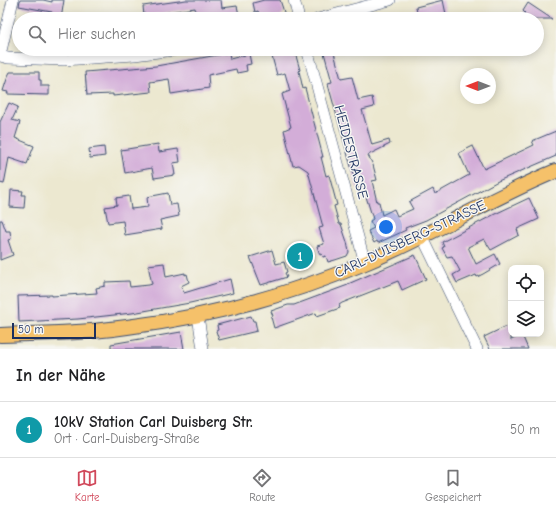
<!DOCTYPE html>
<html lang="de">
<head>
<meta charset="utf-8">
<style>
  body { margin:0; font-family:"Comic Neue",sans-serif; background:#f6f6f6; color:#202124 }
  .controls { position:absolute; right:12px; bottom:12px; display:grid; overflow:hidden; border-radius:8px; box-shadow:0 2px 10px #0003 }
  .controls button { width:36px; height:36px; display:grid; place-items:center; padding:0; border:0; border-bottom:1px solid #e0e0e0; background:#fff; color:#202124; font:20px sans-serif }
  .compass { position:absolute; left:460px; top:68px; width:36px; height:36px; border-radius:50%; background:#fff; box-shadow:0 2px 10px #0003; rotate:270deg }
  .scale { position:absolute; left:12px; bottom:10px; width:84px; box-sizing:border-box; padding-left:4px; border:2px solid #1b2f5e; border-top:0; font-size:11px; line-height:14px; white-space:nowrap; color:#1b2f5e; -webkit-text-stroke:3px #f6f6f2; paint-order:stroke }
  .you { position:absolute; left:386px; top:227px; width:14px; height:14px; margin:-10px; border:3px solid #fff; border-radius:50%; background:#1a73e8; box-shadow:0 0 0 6px #1a73e833 }
  .badge { display:grid; place-items:center; width:26px; height:26px; border-radius:50%; background:#d1495b; color:#fff; font-size:13px; font-weight:700 }
  .pin { position:absolute; translate:-50% -50%; border:2px solid #fff; box-shadow:0 1px 4px #0006 }
  .list { margin:0; padding:0; list-style:none }
  h2 { display:flex; justify-content:space-between; align-items:center; height:52px; margin:0; padding:0 16px; font-size:17px }
  h2 small { font-size:13px; font-weight:400; color:#757577 }
  .list li { display:grid; grid-template-columns:26px 1fr auto; gap:12px; align-items:center; box-sizing:border-box; height:56px; padding:0 16px; border-top:1px solid #e0e0e0 }
  .list b { display:block; font-size:15px; white-space:nowrap }
  .list p { margin:0; font-size:13px; white-space:nowrap; color:#757577 }
  .list em { font-size:13px; font-style:normal; color:#757577 }
  .icon { flex:none; width:22px; height:22px; fill:none; stroke:currentColor; stroke-width:2; stroke-linecap:round; stroke-linejoin:round }
  .map { position:relative; flex:none; width:556px; height:349px; overflow:hidden }
  .search { position:absolute; background:#fff; box-shadow:0 2px 10px #0003; left:12px; right:12px; top:12px; height:44px; display:flex; align-items:center; gap:10px; box-sizing:border-box; padding:0 14px; border-radius:22px; color:#757577; font-size:15px }
  .sheet { height:108px; background:#fff }
  nav { display:flex; justify-content:space-around; align-items:center; box-sizing:border-box; height:56px; border-top:1px solid #e0e0e0; background:#fff; font-size:11px; color:#757577 }
  nav a { display:grid; justify-items:center; gap:2px }
  nav .on { color:#d1495b }
  .map>svg:first-child { display:block }
  .building { fill:#d3add8 }
  .lines { fill:none; stroke-linecap:round; stroke-linejoin:round }
  .minor-casing { stroke:#3a4b6f; stroke-width:12 }
  .major-casing { stroke:#3a4b6f; stroke-width:16 }
  .minor { stroke:#fff; stroke-width:11 }
  .major { stroke:#f5c16b; stroke-width:14 }
  .labels { text-anchor:middle; dominant-baseline:central; stroke-width:3; stroke-linejoin:round; paint-order:stroke }
  .street-label { font-size:14px; fill:#1b2f5e; stroke:#f6f6f2 }
</style>
</head>
<body>
<div class="map">
<svg width="556" height="349" viewBox="0 0 556 349">
  <rect width="100%" height="100%" fill="#f6f6f2"/>
  <filter id="ink" filterUnits="userSpaceOnUse"><feTurbulence type="fractalNoise" baseFrequency=".025" numOctaves="2"/><feDisplacementMap in="SourceGraphic" scale="8" xChannelSelector="R" yChannelSelector="G"/><feConvolveMatrix kernelMatrix="1 2 1 2 8 2 1 2 1" color-interpolation-filters="sRGB"/></filter>
  <filter id="wash" filterUnits="userSpaceOnUse"><feTurbulence type="fractalNoise" baseFrequency=".012" numOctaves="4" result="noise"/><feDisplacementMap in="SourceGraphic" scale="16" xChannelSelector="R" yChannelSelector="G"/><feGaussianBlur stdDeviation="0.9" result="paint"/><feColorMatrix in="noise" values="0 0 0 0 0 0 0 0 0 0 0 0 0 0 0 0 0 1.4 0 .05"/><feComposite in="paint" operator="in"/></filter>
  <g filter="url(#wash)">
    <rect width="100%" height="100%" fill="#ece8d0"/>
    <g id="blocks">
      <g class="building">
        <path d="M20,0H43L52,2V0H64L61,19H51L52,12L19,6Z"/>
        <path d="M186,0H221L222,8L237,6L240,19H199L198,16L197,17L195,8L144,16L143,6Z"/>
        <path d="M264,0H280L284,12L281,16L262,19L261,14H259L258,11L255,12L253,3Z"/>
        <path d="M443,0L447,19H418L416,7Z"/>
        <path d="M528,3L552,19H520L525,13L523,11Z"/>
        <path d="M270,49H294L300,70L299,71L303,89L305,88L323,157H321L326,176L329,175L337,205L334,206L339,224H341L347,242L349,252L347,256L335,260L328,262L326,256L323,257L322,254L320,255L317,246L324,244L319,228L323,227L308,171L299,165L293,166L284,130L291,127L282,94L290,91L285,73L277,75Z"/>
        <path d="M323,49H333L341,79L352,77L358,100L372,97L374,107L362,110L372,145L389,140L390,144L368,155L373,165L377,180L372,181L377,202H379L382,215L394,209L397,216L413,209L409,202L433,189L435,194L469,175L459,153L473,146L484,169L534,145L532,141L556,131V156L498,181L426,220L405,228L406,230L378,243L377,241L374,243L368,231L374,228L370,221L373,219L363,187L357,188L355,181L329,88L328,83L332,82Z"/>
        <path d="M229,53L230,59L249,54L251,64L246,65L247,71L237,73L236,69L208,75L209,88L171,94L169,79L150,82L151,92L113,96V94L87,95L85,72L156,66Z"/>
        <path d="M10,72H39V80H41V86H49V95L7,94L8,92L3,91L8,76Z"/>
        <path d="M9,103L18,107L12,120L20,122L15,138L34,146L27,164L9,158L4,184L0,183V122Z"/>
        <path d="M158,144L159,152L178,149L180,162L173,163L175,175L154,178L152,168L125,173L121,150Z"/>
        <path d="M104,147L105,156L90,158L89,149Z"/>
        <path d="M11,190L23,191L22,195H25L24,208L10,207Z"/>
        <path d="M168,193L170,205L177,204L179,216L160,220L162,229L125,235L123,221L108,223L105,207L117,205L116,198L129,196L131,209L148,207L147,197Z"/>
        <path d="M529,198L539,219L517,229L519,235L491,250L484,239L468,247L476,264L495,254L500,264L483,274L477,277L476,275L457,283L453,275L460,271L452,256L447,257L442,248L444,247L442,242L495,214Z"/>
        <path d="M0,220H2L6,231H10L11,239L8,240L13,255L0,260Z"/>
        <path d="M272,250L276,264L284,262L287,272L285,273L287,277L261,285L250,257Z"/>
        <path d="M415,255L426,279L402,290L398,281L342,303L339,305L340,308L317,316L316,313L274,328L271,317L273,316L271,311L288,305H294L348,285V284Z"/>
        <path d="M164,263L166,277L185,273V275L187,274L189,282L181,286L184,293L230,279L233,293L190,303L132,313L78,319L19,322L18,296L52,295V296L97,293L96,288L105,286V282L129,281L130,287L149,285L152,284L148,265Z"/>
        <path d="M251,316L253,321H255L257,331L219,340L216,331L218,330L217,325Z"/>
        <path d="M511,324V340L522,335L528,349H490L484,337Z"/>
        <path d="M181,332L184,349H111V344Z"/>
      </g>
    </g>
  </g>
  <g filter="url(#ink)">
    <use href="#blocks" fill-opacity="0" stroke="#3a4b6f" stroke-width="1"/>
    <g class="lines">
      <defs>
        <g id="minor">
          <path d="M294,0L299,19"/>
          <path d="M318,19L390,0"/>
          <path d="M307,49L365,263"/>
          <path d="M0,55L13,0"/>
          <path d="M0,56L8,58L64,60L134,55L183,49"/>
          <path d="M422,236L477,349"/>
          <path d="M198,316L203,349"/>
        </g>
        <path id="major" d="M0,335C42,334 85,333 127,327C209,317 289,295 365,263C430,236 490,198 556,171"/>
      </defs>
      <use href="#minor" class="minor-casing"/>
      <use href="#major" class="major-casing"/>
      <use href="#minor" class="minor"/>
      <use href="#major" class="major"/>
    </g>
  </g>
  <g class="labels">
    <g class="street-label">
      <text transform="translate(351 152) rotate(75)">HEIDESTRASSE</text>
      <text transform="translate(410 239) rotate(-25)">CARL-DUISBERG-STRASSE</text>
    </g>
  </g>
</svg>
<div class="controls">
<button><svg class="icon" aria-label="locate" viewBox="0 0 24 24"><circle cx="12" cy="12" r="6"/><path d="M12 2v4M12 18v4M2 12h4M18 12h4"/></svg></button>
<button><svg class="icon" aria-label="layers" viewBox="0 0 24 24"><path d="M12 4l9 5-9 5-9-5zM3 14l9 5 9-5"/></svg></button>
</div>
<svg class="compass" viewBox="-18 -18 36 36"><path d="M0-13l5 13h-10z" fill="#e53935"/><path d="M0 13l5-13h-10z" fill="#757577"/></svg>
<div class="scale">50 m</div>
<div class="you"></div>
<div class="pin badge" style="left:300px;top:256px;background:#0f9aa8">1</div>
<div class="search"><svg class="icon" aria-label="search" viewBox="0 0 24 24"><circle cx="10" cy="10" r="6"/><path d="M15 15l6 6"/></svg>Hier suchen</div>
</div>
<section class="sheet">
<h2>In der Nähe<small></small></h2>
<ul class="list">
<li><span class="badge" style="background:#0f9aa8">1</span><div><b>10kV Station Carl Duisberg Str.</b><p>Ort · Carl-Duisberg-Straße</p></div><em>50 m</em></li>
</ul>
</section>
<nav>
<a class="on"><svg class="icon" aria-label="map" viewBox="0 0 24 24"><path d="M3 6l6-2 6 2 6-2v14l-6 2-6-2-6 2zM9 4v14M15 6v14"/></svg>Karte</a>
<a><svg class="icon" aria-label="directions" viewBox="0 0 24 24"><path d="M12 3l9 9-9 9-9-9zM9 14v-3h6M13 9l2 2-2 2"/></svg>Route</a>
<a><svg class="icon" aria-label="saved" viewBox="0 0 24 24"><path d="M7 4h10v16l-5-4-5 4z"/></svg>Gespeichert</a>
</nav>
</body>
</html>
